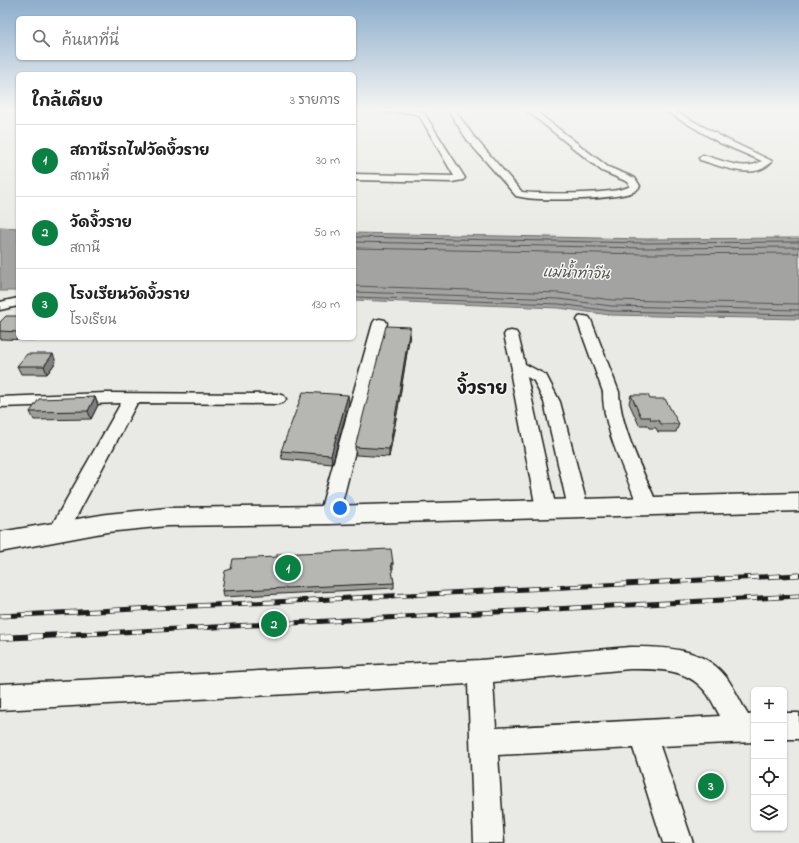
<!DOCTYPE html>
<html lang="th">
<head>
<meta charset="utf-8">
<style>
  body { margin:0; font-family:"Indie Flower","Playpen Sans Thai",sans-serif; background:#f6f6f6; color:#222 }
  .controls { position:absolute; right:12px; bottom:12px; display:grid; overflow:hidden; border-radius:6px; box-shadow:0 1px 3px #0004 }
  .controls button { width:36px; height:36px; display:grid; place-items:center; padding:0; border:0; border-bottom:1px solid #e0e0e0; background:#fff; color:#222; font:20px sans-serif }
  .you { position:absolute; left:340px; top:508px; width:14px; height:14px; margin:-10px; border:3px solid #fff; border-radius:50%; background:#1a73e8; box-shadow:0 0 0 6px #1a73e833 }
  .badge { display:grid; place-items:center; width:26px; height:26px; border-radius:50%; background:#0b8043; color:#fff; font-size:13px; font-weight:700 }
  .pin { position:absolute; translate:-50% -50%; border:2px solid #fff; box-shadow:0 1px 4px #0006 }
  .list { margin:0; padding:0; list-style:none }
  h2 { display:flex; justify-content:space-between; align-items:center; height:52px; margin:0; padding:0 16px; font-size:17px }
  h2 small { font-size:13px; font-weight:400; color:#767676 }
  .list li { display:grid; grid-template-columns:26px 1fr auto; gap:12px; align-items:center; box-sizing:border-box; height:72px; padding:0 16px; border-top:1px solid #e0e0e0 }
  .list b { display:block; font-size:15px; white-space:nowrap }
  .list p { margin:0; font-size:13px; white-space:nowrap; color:#767676 }
  .list em { font-size:13px; font-style:normal; color:#767676 }
  .icon { flex:none; width:22px; height:22px; fill:none; stroke:currentColor; stroke-width:2; stroke-linecap:round; stroke-linejoin:round }
  .map { position:relative; flex:none; width:799px; height:843px; overflow:hidden }
  .search { position:absolute; background:#fff; box-shadow:0 1px 3px #0004; left:16px; top:16px; width:340px; height:44px; display:flex; align-items:center; gap:10px; box-sizing:border-box; padding:0 14px; border-radius:6px; color:#767676; font-size:15px }
  .panel { position:absolute; background:#fff; box-shadow:0 1px 3px #0004; left:16px; top:72px; width:340px; height:268px; border-radius:6px }
  .map>svg:first-child { display:block }
  .water { fill:#a3a3a1; stroke:#6d6d6c }
  .lines { fill:none; stroke-linecap:round; stroke-linejoin:round }
  .shore { stroke:#525251; stroke-width:1 }
  .minor-casing { stroke:#1c1c1c; stroke-width:3 }
  .tertiary-casing { stroke:#1c1c1c; stroke-width:3 }
  .minor { fill:#f6f6f2; fill-rule:evenodd }
  .tertiary { fill:#f6f6f2; fill-rule:evenodd }
  .rail-far1-casing { stroke:#1c1c1c; stroke-width:5 }
  .rail-casing { stroke:#1c1c1c; stroke-width:6 }
  .rail-far1 { stroke:#f6f6f2; stroke-width:3.5; stroke-dasharray:11; stroke-linecap:butt }
  .rail { stroke:#f6f6f2; stroke-width:5; stroke-dasharray:14; stroke-linecap:butt }
  .wall { fill:#9d9d9a; stroke:#1c1c1c }
  .shaded-wall { fill:#7f7f7d; stroke:#1c1c1c }
  .building { fill:#b6b6b3; stroke:#1c1c1c }
  .labels { text-anchor:middle; dominant-baseline:central; stroke-width:3; stroke-linejoin:round; paint-order:stroke }
  .far-water-label { font-size:14px; font-style:italic; fill:#525251; stroke:#f6f6f2 }
  .quarter-label { font-size:18px; font-weight:bold; fill:#1c1c1c; stroke:#f6f6f2 }
</style>
</head>
<body>
<div class="map">
<svg width="799" height="843" viewBox="0 0 799 843">
  <rect width="100%" height="100%" fill="#e9e9e5"/>
  <filter id="ink" filterUnits="userSpaceOnUse"><feTurbulence type="fractalNoise" baseFrequency=".025" numOctaves="2"/><feDisplacementMap in="SourceGraphic" scale="8" xChannelSelector="R" yChannelSelector="G"/><feConvolveMatrix kernelMatrix="1 2 1 2 8 2 1 2 1" color-interpolation-filters="sRGB"/></filter>
  <g filter="url(#ink)">
    <g class="water">
      <path d="M0,227L18,228V291H0Z"/>
      <path d="M354,233L645,239L799,238V319L610,315L559,308L354,300Z"/>
    </g>
    <g class="lines">
      <g class="shore">
        <path d="M354,237L645,243L799,242"/>
        <path d="M354,242L645,248L799,247"/>
        <path d="M354,248L645,254L799,253"/>
        <path d="M354,286L559,293L612,300L799,304"/>
        <path d="M354,292L559,299L611,306L799,310"/>
        <path d="M354,297L559,304L611,311L799,315"/>
      </g>
      <defs>
        <g id="minor">
          <path d="M381,110H417L424,113L465,178L463,180L452,182L354,180V174L454,176L419,115L411,113L384,112Z"/>
          <path d="M448,110H455L474,137L522,192C539,194 618,195 630,186L628,182L602,171L526,110H534L608,167L635,178L640,186C638,189 636,191 633,192C611,200 538,202 516,196L468,141Z"/>
          <path d="M664,110H673L726,139L772,161C755,182 721,166 700,160L699,158L703,155C722,160 744,172 762,161L720,143Z"/>
          <path d="M18,298V306L0,310V302Z"/>
          <path d="M584,316L589,317L591,320L619,392C620,427 644,473 658,506L655,511L648,513L641,511L638,506C626,473 602,427 603,392L577,320L579,317Z"/>
          <path d="M380,319L385,320L387,323L339,515L336,520L329,522L322,520L319,515L373,323L375,320Z"/>
          <path d="M511,331L516,332L518,335L525,364L546,375L560,402L588,508L585,513L578,515L571,513L568,508L544,402L534,381L527,377L556,509L553,514L546,516L539,514L536,509L511,376L512,369L504,335L506,332Z"/>
          <path d="M106,393L278,394L284,396L286,399L284,402L278,404L137,403L65,538L58,540L51,538L48,532L121,403L0,407V397Z"/>
          <path d="M630,647C664,647 703,647 726,677C735,689 741,703 748,715L754,714V742L660,746L693,843H663L633,748L498,755L504,843H474L468,684L0,710V684L480,660ZM630,669C660,669 689,668 708,695C712,701 716,709 720,716L496,728L493,682Z"/>
          <rect x="784" y="713" width="15" height="26"/>
        </g>
        <path id="tertiary" d="M799,493V511L329,524L167,526L107,532L0,552V532L107,514L167,508L329,506Z"/>
      </defs>
      <use href="#minor" class="minor-casing"/>
      <use href="#tertiary" class="tertiary-casing"/>
      <use href="#minor" class="minor"/>
      <use href="#tertiary" class="tertiary"/>
      <defs>
        <g id="rail-far1">
          <path d="M0,616L799,575"/>
          <path d="M65,635L799,596"/>
        </g>
        <path id="rail" d="M0,638L84,634"/>
      </defs>
      <use href="#rail-far1" class="rail-far1-casing"/>
      <use href="#rail" class="rail-casing"/>
      <use href="#rail-far1" class="rail-far1"/>
      <use href="#rail" class="rail"/>
    </g>
    <g class="wall">
      <path d="M18,316V338H35L33,340L0,339V322Z"/>
      <path d="M410,334L398,408L389,457L356,455L355,447Z"/>
      <path d="M56,362L47,374H21L17,366Z"/>
      <path d="M631,395L650,399L679,424L676,432H658L656,428H649L647,425H639L629,403Z"/>
      <path d="M95,397L98,405L91,419L34,420L30,412Z"/>
      <path d="M349,403L332,464L282,459L281,451Z"/>
      <path d="M393,563V569H391L394,583V588L223,597L222,591L231,569Z"/>
    </g>
    <g class="shaded-wall">
      <path d="M410,327V334L398,408L389,457V449Z"/>
      <path d="M53,354L56,362L47,374L44,366Z"/>
      <path d="M348,395L349,403L332,464L331,455Z"/>
      <path d="M95,397L98,405L91,419L88,411Z"/>
    </g>
    <g class="building">
      <path d="M6,316H18V332L0,331V322Z"/>
      <path d="M386,326L410,327L398,400L389,449L355,447Z"/>
      <path d="M27,354H53L44,366H17Z"/>
      <path d="M303,392L348,395L331,455L281,451Z"/>
      <path d="M631,395H648L650,399H665L679,424H661L658,420H651L650,417H641Z"/>
      <path d="M95,397L88,411L30,412L39,399Z"/>
      <path d="M391,549L393,563H391L394,583L222,591L225,571L231,569L233,559L277,557V554Z"/>
    </g>
  </g>
  <linearGradient id="sky" x2="0" y2="1"><stop stop-color="#8cadcc"/><stop offset="0.48" stop-color="#f5f5f3"/><stop offset="1" stop-color="#f5f5f3" stop-opacity="0"/></linearGradient>
  <rect width="799" height="228" fill="url(#sky)"/>
  <g class="labels">
    <g class="far-water-label">
      <text transform="translate(576 274) rotate(2)">แม่น้ำท่าจีน</text>
    </g>
    <g class="quarter-label">
      <text x="482" y="390">งิ้วราย</text>
    </g>
  </g>
</svg>
<div class="controls">
<button>+</button>
<button>−</button>
<button><svg class="icon" aria-label="locate" viewBox="0 0 24 24"><circle cx="12" cy="12" r="6"/><path d="M12 2v4M12 18v4M2 12h4M18 12h4"/></svg></button>
<button><svg class="icon" aria-label="layers" viewBox="0 0 24 24"><path d="M12 4l9 5-9 5-9-5zM3 14l9 5 9-5"/></svg></button>
</div>
<div class="you"></div>
<div class="pin badge" style="left:288px;top:568px">1</div>
<div class="pin badge" style="left:274px;top:624px">2</div>
<div class="pin badge" style="left:711px;top:786px">3</div>
<div class="search"><svg class="icon" aria-label="search" viewBox="0 0 24 24"><circle cx="10" cy="10" r="6"/><path d="M15 15l6 6"/></svg>ค้นหาที่นี่</div>
<section class="panel">
<h2>ใกล้เคียง<small>3 รายการ</small></h2>
<ul class="list">
<li><span class="badge">1</span><div><b>สถานีรถไฟวัดงิ้วราย</b><p>สถานที่</p></div><em>30 m</em></li>
<li><span class="badge">2</span><div><b>วัดงิ้วราย</b><p>สถานี</p></div><em>50 m</em></li>
<li><span class="badge">3</span><div><b>โรงเรียนวัดงิ้วราย</b><p>โรงเรียน</p></div><em>130 m</em></li>
</ul>
</section>
</div>
</body>
</html>
